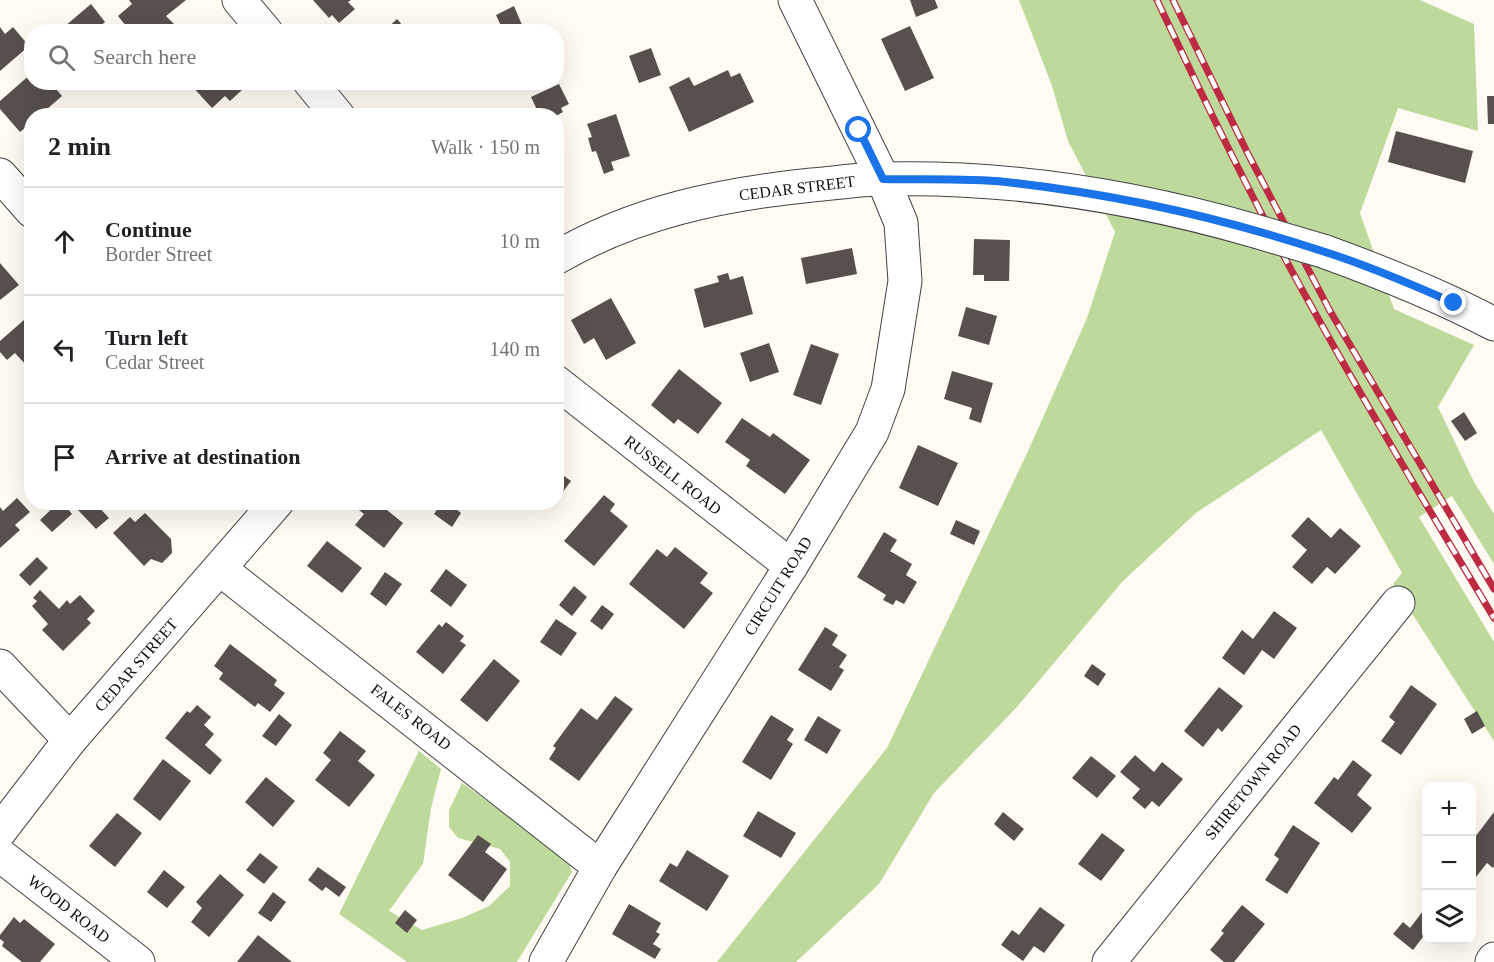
<!DOCTYPE html>
<html lang="en">
<head>
<meta charset="utf-8">
<style>
  body { margin:0; font-family:Georgia,serif; background:#f6f6f6; color:#202124 }
  .controls { position:absolute; right:18px; bottom:18px; display:grid; overflow:hidden; border-radius:12px; box-shadow:0 6px 24px #0002 }
  .controls button { width:54px; height:54px; display:grid; place-items:center; padding:0; border:0; border-bottom:2px solid #e0e0e0; background:#fff; color:#202124; font:30px sans-serif }
  .stop { position:absolute; width:18px; height:18px; margin:-14px; border:4px solid #1a73e8; border-radius:50%; background:#fff }
  .stop.end { background:#1a73e8; border-color:#fff; box-shadow:0 2px 6px #0008 }
  .list { margin:0; padding:0; list-style:none }
  h2 { display:flex; justify-content:space-between; align-items:center; height:78px; margin:0; padding:0 24px; font-size:26px }
  h2 small { font-size:20px; font-weight:400; color:#757577 }
  .list li { display:grid; grid-template-columns:39px 1fr auto; gap:18px; align-items:center; box-sizing:border-box; height:108px; padding:0 24px; border-top:2px solid #e0e0e0 }
  .list b { display:block; font-size:22px; white-space:nowrap }
  .list p { margin:0; font-size:20px; white-space:nowrap; color:#757577 }
  .list em { font-size:20px; font-style:normal; color:#757577 }
  .icon { flex:none; width:33px; height:33px; fill:none; stroke:currentColor; stroke-width:2; stroke-linecap:round; stroke-linejoin:round }
  .map { position:relative; flex:none; width:1494px; height:962px; overflow:hidden }
  .search { position:absolute; background:#fff; box-shadow:0 6px 24px #0002; left:24px; top:24px; width:540px; height:66px; display:flex; align-items:center; gap:15px; box-sizing:border-box; padding:0 21px; border-radius:24px; color:#757577; font-size:22px }
  .panel { position:absolute; background:#fff; box-shadow:0 6px 24px #0002; left:24px; top:108px; width:540px; height:402px; border-radius:24px }
  .map>svg:first-child { display:block }
  .forest { fill:#bed99c }
  .building { fill:#58504c }
  .lines { fill:none; stroke-linecap:round; stroke-linejoin:round }
  .minor-casing { stroke:#434343; stroke-width:35 }
  .minor { stroke:#fff; stroke-width:33 }
  .rail-casing { stroke:#bd2a41; stroke-width:7 }
  .rail { stroke:#fff; stroke-width:4.5; stroke-dasharray:14; stroke-linecap:butt }
  .minor-bridge-casing { stroke:#434343; stroke-width:35; stroke-linecap:butt }
  .minor-bridge { stroke:#fff; stroke-width:33 }
  .route { stroke:#1a73e8; stroke-width:8 }
  .labels { text-anchor:middle; dominant-baseline:central; stroke-width:6; stroke-linejoin:round; paint-order:stroke }
  .street-label { font-size:16px; fill:#101010; stroke:#fff }
</style>
</head>
<body>
<div class="map">
<svg width="1494" height="962" viewBox="0 0 1494 962">
  <rect width="100%" height="100%" fill="#fffbf3"/>
  <g class="forest">
    <path d="M1019,0H1420L1474,24L1478,131L1398,108L1360,213L1394,309L1474,345L1438,407L1474,482L1494,514V564L1452,496L1419,517L1494,642V741L1393,584L1402,573L1321,430L1196,513L1123,581L1016,708L934,793L879,884L796,962H717L887,748L1029,449L1087,318L1115,232L1068,141L1052,86Z"/>
    <path d="M419,751L441,769L431,808L423,864L389,911L422,930L462,918L489,906L510,886V862L500,849L458,838L449,827V810L462,783L568,859L572,872L517,962H407L339,914Z"/>
  </g>
  <g class="building">
    <path d="M129,0H186L166,16L174,24L165,32H131L118,16L132,4Z"/>
    <path d="M313,0H351L348,2L355,9L339,23L332,15L329,18Z"/>
    <path d="M910,0H935L938,8L916,17Z"/>
    <path d="M91,4L105,22L93,32H58Z"/>
    <path d="M514,6L525,32H494L502,28L496,15Z"/>
    <path d="M397,19L408,32H383Z"/>
    <path d="M910,26L934,78L905,91L881,39Z"/>
    <path d="M0,27L5,34L13,27L29,46L0,71Z"/>
    <path d="M651,48L661,75L639,83L629,56Z"/>
    <path d="M728,70L731,77L740,73L754,102L689,132L669,87L689,77L694,86Z"/>
    <path d="M32,73V82H50L62,96L39,116H32V122L20,132L0,109V101Z"/>
    <path d="M192,82H241L238,85L242,90L230,101L225,96L212,108L190,84Z"/>
    <path d="M559,84L569,104L561,108L563,112L556,116H547L546,113L540,116L531,97Z"/>
    <path d="M1487,96H1494V124H1488Z"/>
    <path d="M616,114L630,156L611,162L614,170L604,174L596,151L592,152L588,138L592,137L587,124Z"/>
    <path d="M1396,131L1473,151L1465,183L1388,162Z"/>
    <path d="M974,239L1010,240L1009,281H984V275H973Z"/>
    <path d="M852,248L857,274L806,284L801,258Z"/>
    <path d="M0,263L19,285L0,300Z"/>
    <path d="M728,273L730,280L743,276L753,314L704,328L694,289L719,282L717,276Z"/>
    <path d="M611,298L636,343L606,360L594,338L584,344L571,320Z"/>
    <path d="M966,307L997,316L989,345L958,336Z"/>
    <path d="M32,313V360L26,365L15,353L7,360L0,352V341Z"/>
    <path d="M769,343L779,372L750,382L740,353Z"/>
    <path d="M811,344L839,354L821,405L793,395Z"/>
    <path d="M679,369L722,403L698,434L678,419L674,424L651,405Z"/>
    <path d="M952,371L993,383L981,423L969,419L972,408L944,399Z"/>
    <path d="M1464,412L1477,433L1465,441L1451,421Z"/>
    <path d="M742,418L770,437L773,433L810,460L785,494L746,466L750,460L725,442Z"/>
    <path d="M918,445L958,463L938,506L899,488Z"/>
    <path d="M556,470L571,481L556,501Z"/>
    <path d="M604,495L615,504L610,511L628,526L594,566L564,541Z"/>
    <path d="M17,498L30,512L15,525L20,530L0,548V507L3,511Z"/>
    <path d="M59,502H62L72,514L52,532L40,520Z"/>
    <path d="M84,502H94L109,518L96,529L77,509Z"/>
    <path d="M357,502H377L403,523L384,548L355,525L364,514L354,506Z"/>
    <path d="M442,502H447L461,513L452,527L434,514Z"/>
    <path d="M145,513L171,539L172,553L162,563L151,559L144,566L113,533L130,517L135,522Z"/>
    <path d="M1308,517L1331,538L1340,528L1361,546L1335,574L1327,567L1312,584L1292,567L1307,550L1291,536Z"/>
    <path d="M956,520L980,531L974,545L950,534Z"/>
    <path d="M884,532L897,540L890,551L912,564L906,575L917,582L904,604L896,600L893,605L883,600L886,595L857,577Z"/>
    <path d="M327,541L362,568L342,593L307,566Z"/>
    <path d="M675,547L708,573L700,583L713,593L684,629L629,584L657,549L667,557Z"/>
    <path d="M37,557L48,568L30,586L19,575Z"/>
    <path d="M446,569L467,585L451,607L430,591Z"/>
    <path d="M385,572L402,584L386,606L370,594Z"/>
    <path d="M574,586L587,597L572,616L559,605Z"/>
    <path d="M40,590L59,609L67,600L70,604L80,595L95,611L87,619L91,623L63,651L42,630L48,624L32,606L37,601L33,598Z"/>
    <path d="M602,605L614,614L602,630L590,621Z"/>
    <path d="M1274,611L1297,628L1274,659L1262,650L1244,675L1222,658L1242,630L1253,639Z"/>
    <path d="M556,619L577,633L561,656L540,642Z"/>
    <path d="M446,622L464,636L460,641L466,645L443,674L416,652L439,624L442,627Z"/>
    <path d="M825,627L838,635L832,645L847,655L839,667L844,670L831,691L798,670Z"/>
    <path d="M230,644L277,680L274,685L285,693L270,712L258,703L255,707L219,679L223,673L214,666Z"/>
    <path d="M494,659L520,681L487,722L460,700Z"/>
    <path d="M1092,664L1106,674L1098,686L1084,676Z"/>
    <path d="M1411,685L1437,704L1401,755L1381,741L1395,722L1389,717Z"/>
    <path d="M1219,687L1243,706L1222,732L1218,728L1203,747L1184,731Z"/>
    <path d="M615,696L633,709L579,781L549,759L556,748L553,746L581,708L597,720Z"/>
    <path d="M197,705L211,717L204,725L214,734L205,745L222,760L210,775L165,738L187,711L190,713Z"/>
    <path d="M1477,711L1485,726L1472,734L1464,719Z"/>
    <path d="M279,714L292,725L276,746L262,736Z"/>
    <path d="M771,715L794,729L787,740L793,744L771,780L742,762Z"/>
    <path d="M818,716L841,730L827,754L804,740Z"/>
    <path d="M340,731L366,751L358,761L375,775L349,807L315,780L331,760L323,753Z"/>
    <path d="M1135,755L1154,772L1162,762L1183,779L1159,807L1152,801L1145,809L1132,798L1140,789L1120,772Z"/>
    <path d="M1091,756L1116,776L1097,798L1072,778Z"/>
    <path d="M163,759L191,781L160,821L133,799Z"/>
    <path d="M1353,760L1372,775L1357,795L1372,808L1352,833L1314,803L1334,777L1338,780Z"/>
    <path d="M266,777L295,801L273,827L245,802Z"/>
    <path d="M758,811L796,833L781,858L743,836Z"/>
    <path d="M1003,812L1024,829L1014,841L994,824Z"/>
    <path d="M1494,812V866L1493,868L1487,863L1476,877L1472,873V841Z"/>
    <path d="M117,813L142,833L115,867L89,846Z"/>
    <path d="M1293,825L1320,843L1287,894L1265,880L1279,859L1274,855Z"/>
    <path d="M1102,833L1125,850L1101,881L1078,864Z"/>
    <path d="M478,835L491,844L485,852L507,869L483,902L448,875Z"/>
    <path d="M687,850L729,876L707,911L659,881L670,863L677,867Z"/>
    <path d="M260,853L278,867L264,884L246,870Z"/>
    <path d="M318,867L346,887L339,897L326,887L322,891L308,880Z"/>
    <path d="M164,870L185,887L167,908L147,892Z"/>
    <path d="M220,874L244,895L209,937L191,922L202,908L196,902Z"/>
    <path d="M273,892L286,902L271,922L258,913Z"/>
    <path d="M629,904L661,923L656,932L660,934L653,944L661,949L655,959L612,934Z"/>
    <path d="M1242,905L1265,924L1234,962H1224L1210,950L1224,933L1221,931Z"/>
    <path d="M1040,907L1065,925L1044,953L1034,946L1023,961L1001,945L1012,930L1019,935Z"/>
    <path d="M1426,907V933L1413,950L1393,934L1403,922L1410,928Z"/>
    <path d="M405,910L417,920L407,933L395,923Z"/>
    <path d="M14,917L20,923L24,919L55,944L40,962H22L2,946L4,942L0,939V935Z"/>
    <path d="M258,935L292,962H237Z"/>
  </g>
  <g class="lines">
    <defs>
      <g id="minor">
        <path d="M239,0L266,32"/>
        <path d="M310,82L338,116"/>
        <path d="M0,175L32,211"/>
        <path d="M1323,251C1381,272 1439,295 1494,324"/>
        <path d="M556,258C635,212 722,194 812,185C836,183 860,179 884,179C1010,176 1134,196 1255,231"/>
        <path d="M556,382L791,566"/>
        <path d="M220,569L600,867"/>
        <path d="M0,666L70,740"/>
        <path d="M0,831L70,740L277,502"/>
        <path d="M0,855L138,962"/>
        <path d="M546,962L600,867L791,566L872,432L888,389L905,281L901,223L883,179L795,0"/>
        <path d="M1109,962L1398,603"/>
        <path d="M1492,962L1494,959"/>
      </g>
    </defs>
    <use href="#minor" class="minor-casing"/>
    <use href="#minor" class="minor"/>
    <defs>
      <g id="rail">
        <path d="M1157,0C1208,108 1260,216 1319,320C1375,421 1435,519 1494,618"/>
        <path d="M1173,0L1247,152L1330,311L1494,589"/>
      </g>
    </defs>
    <use href="#rail" class="rail-casing"/>
    <use href="#rail" class="rail"/>
    <defs>
      <path id="minor-bridge" d="M1255,231L1323,251"/>
    </defs>
    <use href="#minor-bridge" class="minor-bridge-casing"/>
    <use href="#minor-bridge" class="minor-bridge"/>
  </g>
  <g class="lines">
    <path class="route" d="M859,130L883,179C924,180 966,178 1006,182C1114,194 1219,217 1322,251C1367,265 1411,284 1454,303"/>
  </g>
  <g class="labels">
    <g class="street-label">
      <text transform="translate(797 188) rotate(-7)">CEDAR STREET</text>
      <text transform="translate(673 475) rotate(38)">RUSSELL ROAD</text>
      <text transform="translate(778 586) rotate(-58)">CIRCUIT ROAD</text>
      <text transform="translate(136 665) rotate(-49)">CEDAR STREET</text>
      <text transform="translate(411 717) rotate(38)">FALES ROAD</text>
      <text transform="translate(1253 782) rotate(-51)">SHIRETOWN ROAD</text>
      <text transform="translate(69 909) rotate(38)">WOOD ROAD</text>
    </g>
  </g>
</svg>
<div class="controls">
<button>+</button>
<button>−</button>
<button><svg class="icon" aria-label="layers" viewBox="0 0 24 24"><path d="M12 4l9 5-9 5-9-5zM3 14l9 5 9-5"/></svg></button>
</div>
<div class="stop" style="left:859px;top:130px"></div>
<div class="stop end" style="left:1454px;top:303px"></div>
<div class="search"><svg class="icon" aria-label="search" viewBox="0 0 24 24"><circle cx="10" cy="10" r="6"/><path d="M15 15l6 6"/></svg>Search here</div>
<section class="panel">
<h2>2 min<small>Walk · 150 m</small></h2>
<ul class="list">
<li><svg class="icon" aria-label="ahead" viewBox="0 0 24 24"><path d="M12 20V5M6 11l6-6 6 6"/></svg><div><b>Continue</b><p>Border Street</p></div><em>10 m</em></li>
<li><svg class="icon" aria-label="left" viewBox="0 0 24 24"><path d="M17 20v-9H6M10 6l-5 5 5 5"/></svg><div><b>Turn left</b><p>Cedar Street</p></div><em>140 m</em></li>
<li><svg class="icon" aria-label="arrive" viewBox="0 0 24 24"><path d="M6 21V4h12l-3 4 3 4H6"/></svg><div><b>Arrive at destination</b></div></li>
</ul>
</section>
</div>
</body>
</html>
